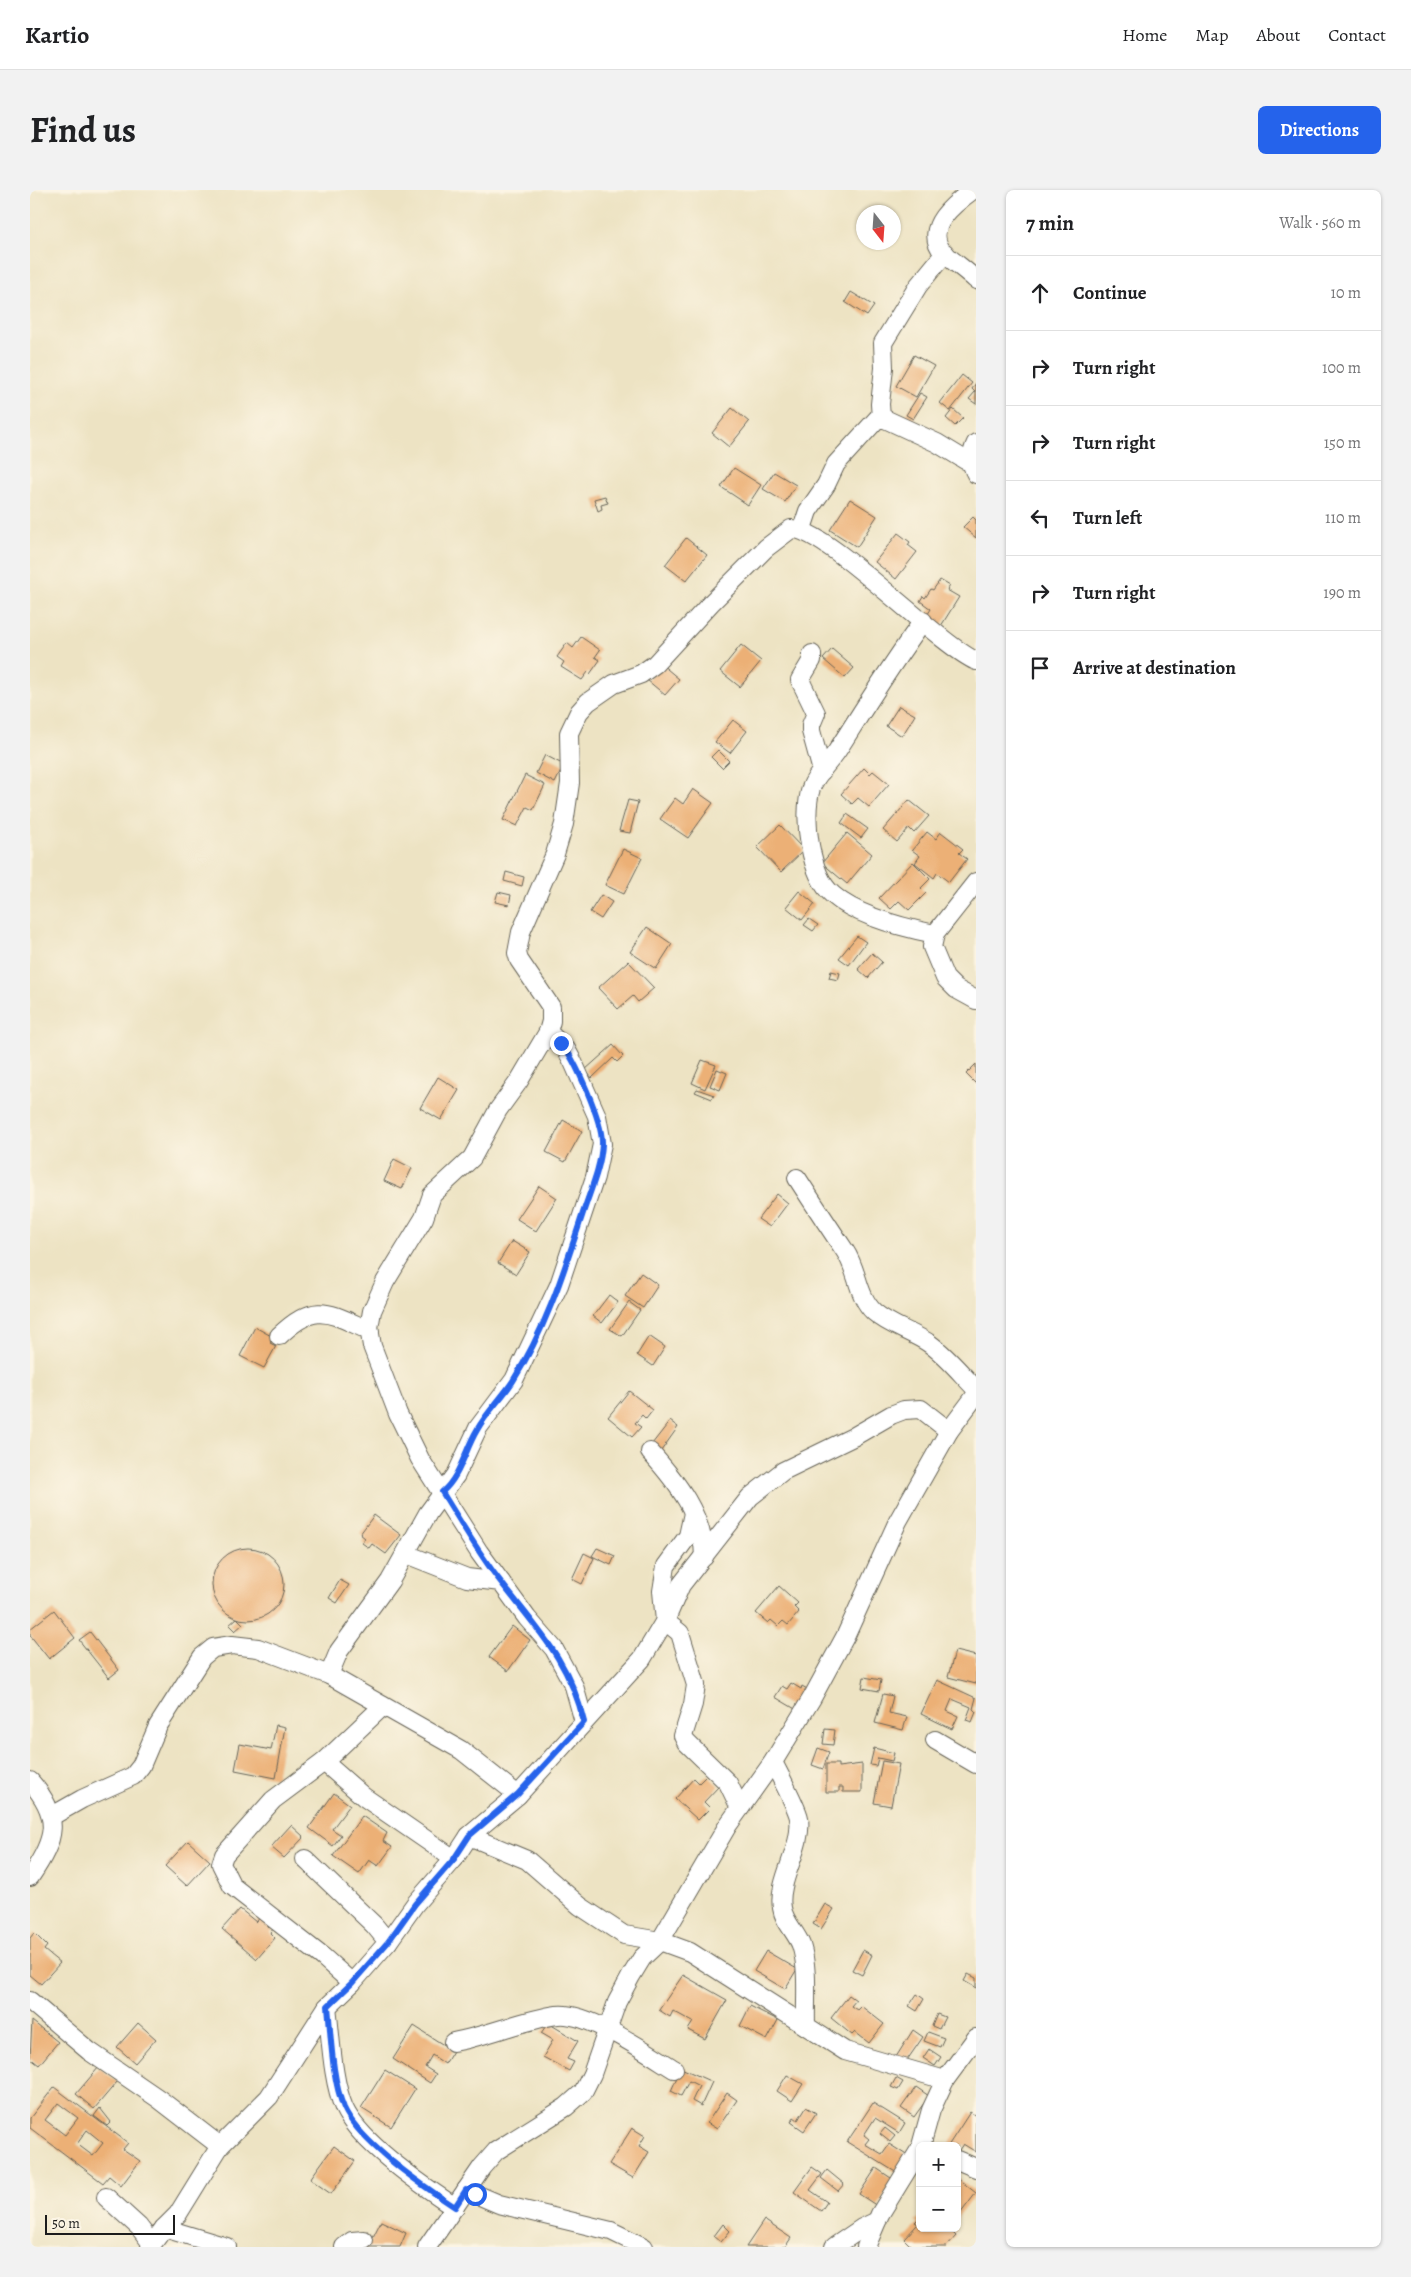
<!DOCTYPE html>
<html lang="en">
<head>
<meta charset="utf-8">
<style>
  body { margin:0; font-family:Alegreya,serif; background:#f2f2f2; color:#202124 }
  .controls { position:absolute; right:15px; bottom:15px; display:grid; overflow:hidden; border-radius:8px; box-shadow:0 1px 4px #0004 }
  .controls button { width:45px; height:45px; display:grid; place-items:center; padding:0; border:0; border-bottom:1px solid #e0e0e0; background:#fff; color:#202124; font:25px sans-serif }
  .compass { position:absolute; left:826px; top:15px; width:45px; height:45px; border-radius:50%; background:#fff; box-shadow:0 1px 4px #0004; rotate:163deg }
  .scale { position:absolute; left:15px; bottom:12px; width:130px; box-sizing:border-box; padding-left:5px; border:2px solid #1c1c1c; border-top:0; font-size:14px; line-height:18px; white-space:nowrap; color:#1c1c1c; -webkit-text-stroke:4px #fcf5e5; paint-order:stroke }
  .stop { position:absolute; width:15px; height:15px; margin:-11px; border:4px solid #2563eb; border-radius:50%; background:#fff }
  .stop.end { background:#2563eb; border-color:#fff; box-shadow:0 1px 5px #0008 }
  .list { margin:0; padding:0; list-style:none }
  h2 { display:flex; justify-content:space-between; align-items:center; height:65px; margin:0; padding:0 20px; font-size:21px }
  h2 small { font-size:16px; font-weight:400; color:#757577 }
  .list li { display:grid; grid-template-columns:32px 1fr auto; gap:15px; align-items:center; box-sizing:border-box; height:75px; padding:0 20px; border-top:1px solid #e0e0e0 }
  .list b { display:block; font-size:19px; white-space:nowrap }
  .list em { font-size:16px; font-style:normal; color:#757577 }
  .icon { flex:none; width:28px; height:28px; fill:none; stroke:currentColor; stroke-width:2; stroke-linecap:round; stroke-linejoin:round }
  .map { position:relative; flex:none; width:946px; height:2057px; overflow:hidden; border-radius:8px }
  header { display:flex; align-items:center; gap:30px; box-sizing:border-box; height:70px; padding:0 25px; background:#fff; border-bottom:1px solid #e0e0e0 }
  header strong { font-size:24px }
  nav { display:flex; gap:28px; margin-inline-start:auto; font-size:18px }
  .intro { display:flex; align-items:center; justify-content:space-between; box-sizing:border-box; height:120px; padding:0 30px }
  h1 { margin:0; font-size:35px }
  .button { padding:12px 22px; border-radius:8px; background:#2563eb; color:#fff; font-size:18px; font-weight:700 }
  main { display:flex; gap:30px; padding:0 30px }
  aside { flex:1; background:#fff; border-radius:8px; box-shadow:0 1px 4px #0004 }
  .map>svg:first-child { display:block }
  .building { fill:#ecb076; fill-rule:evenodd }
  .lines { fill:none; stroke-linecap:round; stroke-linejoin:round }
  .minor-casing { stroke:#656256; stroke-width:20 }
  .minor { stroke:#fff; stroke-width:18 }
  .route { stroke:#2563eb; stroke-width:6 }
</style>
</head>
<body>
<header>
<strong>Kartio</strong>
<nav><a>Home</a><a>Map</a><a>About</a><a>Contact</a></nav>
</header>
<div class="intro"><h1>Find us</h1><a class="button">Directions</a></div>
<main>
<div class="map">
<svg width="946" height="2057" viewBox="0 0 946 2057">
  <rect width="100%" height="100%" fill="#fcf5e5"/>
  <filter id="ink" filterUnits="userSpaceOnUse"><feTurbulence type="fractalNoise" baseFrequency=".02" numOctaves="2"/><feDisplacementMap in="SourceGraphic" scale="10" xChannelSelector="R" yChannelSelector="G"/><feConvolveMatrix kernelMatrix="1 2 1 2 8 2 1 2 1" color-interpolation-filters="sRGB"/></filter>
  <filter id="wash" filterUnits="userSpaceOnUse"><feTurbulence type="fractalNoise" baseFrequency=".0096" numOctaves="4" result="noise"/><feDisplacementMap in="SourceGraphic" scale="20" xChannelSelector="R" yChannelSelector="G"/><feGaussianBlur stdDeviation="1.12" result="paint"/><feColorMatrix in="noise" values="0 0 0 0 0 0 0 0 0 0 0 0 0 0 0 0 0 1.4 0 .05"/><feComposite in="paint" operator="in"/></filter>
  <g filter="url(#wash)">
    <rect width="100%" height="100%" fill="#ede3c3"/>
    <g id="blocks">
      <g class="building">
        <path d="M821,102L844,116L837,126L815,112Z"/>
        <path d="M884,165L904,176L886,207L866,196Z"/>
        <path d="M932,185L942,193L920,221L910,213Z"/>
        <path d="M946,193V214L939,209L945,202L942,199Z"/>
        <path d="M890,203L897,207L883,229L876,225Z"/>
        <path d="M702,218L719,232L699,257L682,243Z"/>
        <path d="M923,219L933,228L925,236L916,228Z"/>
        <path d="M704,278L731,295L718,315L691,297Z"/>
        <path d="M744,282L766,295L755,312L733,299Z"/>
        <path d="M575,306L578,313L571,315L572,319L568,321L564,309Z"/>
        <path d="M820,309L847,326L827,357L800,340Z"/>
        <path d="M943,327L946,330V348L933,337Z"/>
        <path d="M868,343L880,352L878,355L887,362L866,389L845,372Z"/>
        <path d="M656,348L677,365L656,391L635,375Z"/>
        <path d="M910,390L920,396L917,400L929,407L911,436L896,427L901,419L890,411L893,406L895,408L901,399L903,400Z"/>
        <path d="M551,447L570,460L565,467L570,470L560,484L558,482L552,490L531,477L534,472L527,467L537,453L543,458Z"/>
        <path d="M711,455L731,471L710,497L690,481Z"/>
        <path d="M802,459L824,478L815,488L793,469Z"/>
        <path d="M631,474L649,489L635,505L617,490Z"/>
        <path d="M869,516L885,525L872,546L856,536Z"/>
        <path d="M703,530L717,541L700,563L685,552Z"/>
        <path d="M688,560L699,571L692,578L681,567Z"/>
        <path d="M515,565L534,575L525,593L506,583Z"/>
        <path d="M834,578L840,584L843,581L859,594L839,617L828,608L822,614L811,604Z"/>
        <path d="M495,585L515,595L503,620L497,617L487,636L473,630Z"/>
        <path d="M663,599L683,613L658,648L630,629L645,608L653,614Z"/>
        <path d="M598,610L608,612L600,643L589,641Z"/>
        <path d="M879,610L899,626L884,643L879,638L867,652L853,640Z"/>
        <path d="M817,624L838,639L831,648L811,633Z"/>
        <path d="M750,635L774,660L751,682L727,657Z"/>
        <path d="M897,642L906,649L911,642L933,659L929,663L937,669L919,692L907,683L904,688L885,673L890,666L882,660Z"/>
        <path d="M817,643L842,664L817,694L792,673Z"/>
        <path d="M593,659L612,668L594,704L575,695Z"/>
        <path d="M883,672L900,689L891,698L896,703L879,720L869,711L861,719L849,708Z"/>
        <path d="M476,682L494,687L492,696L474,691Z"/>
        <path d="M769,701L785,714L772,730L756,717Z"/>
        <path d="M468,702L481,705L479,715L465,712Z"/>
        <path d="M571,705L582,712L571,729L560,722Z"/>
        <path d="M779,729L788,735L783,741L774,735Z"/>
        <path d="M617,737L642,754L626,779L600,762Z"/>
        <path d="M827,746L836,752L819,775L809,768Z"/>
        <path d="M842,763L852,772L838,788L828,779Z"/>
        <path d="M598,771L624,798L608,812L603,806L588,819L568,798Z"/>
        <path d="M801,781L810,783L808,790L799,788Z"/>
        <path d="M583,855L593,866L587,872L583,868L562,888L555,880Z"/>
        <path d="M672,870L686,875L675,899L662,893Z"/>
        <path d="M946,874V894L936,884Z"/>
        <path d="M687,879L697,883L690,900L680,896Z"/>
        <path d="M408,887L429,900L411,930L390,918Z"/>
        <path d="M667,899L684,905L682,909L665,902Z"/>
        <path d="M533,930L552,941L535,972L516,962Z"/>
        <path d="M364,969L382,978L372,999L354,991Z"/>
        <path d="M509,996L527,1008L506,1041L487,1029Z"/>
        <path d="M747,1004L758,1013L740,1037L728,1029Z"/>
        <path d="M482,1051L500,1062L486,1084L468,1073Z"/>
        <path d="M611,1083L628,1095L613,1118L595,1106Z"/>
        <path d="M579,1105L588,1112L572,1133L563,1126Z"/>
        <path d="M599,1112L610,1120L592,1146L580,1139Z"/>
        <path d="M225,1137L243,1147L240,1153L246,1156L234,1178L210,1166Z"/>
        <path d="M619,1146L635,1157L623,1176L607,1165Z"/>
        <path d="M599,1201L623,1220L616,1229L612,1225L605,1233L611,1237L602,1247L578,1227Z"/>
        <path d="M640,1231L648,1237L631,1261L622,1254Z"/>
        <path d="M344,1325L371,1345L356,1364L342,1354L339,1358L332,1353L335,1348L330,1344Z"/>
        <circle cx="218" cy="1394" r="36"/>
        <path d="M567,1358L585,1366L581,1375L562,1366Z"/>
        <path d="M554,1363L564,1368L552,1394L542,1389Z"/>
        <path d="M310,1390L319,1395L307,1413L299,1408Z"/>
        <path d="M749,1396L768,1413L764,1417L769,1422L758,1435L753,1431L748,1436L741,1430L738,1433L726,1423Z"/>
        <path d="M24,1420L45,1448L19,1469L0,1445V1439Z"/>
        <path d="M207,1428L213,1434L205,1441L199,1435Z"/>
        <path d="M482,1436L500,1450L478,1481L459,1467Z"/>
        <path d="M60,1442L89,1480L79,1488L49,1450Z"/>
        <path d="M925,1461L946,1466V1494L918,1487Z"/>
        <path d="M834,1487L851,1490L849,1501L832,1498Z"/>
        <path d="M907,1490L946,1508L943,1519L946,1522L942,1532L936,1530L941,1517L922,1509L917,1521L928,1526L922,1539L891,1524Z"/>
        <path d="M761,1493L771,1499L772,1496L784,1503L772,1523L745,1507L752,1496L757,1499Z"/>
        <path d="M853,1504L863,1506L859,1523L877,1527L873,1540L845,1533Z"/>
        <path d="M246,1535L255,1537L246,1588L205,1580L210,1554L241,1560Z"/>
        <path d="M795,1539L805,1540L803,1555L793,1554Z"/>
        <path d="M788,1558L799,1562L793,1579L782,1575Z"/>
        <path d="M844,1558L864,1563L862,1571L848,1568L846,1576L840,1575Z"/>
        <path d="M852,1571L869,1574L861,1616L844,1613Z"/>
        <path d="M796,1574H808V1577L832,1574V1602H813V1597H809V1602H796Z"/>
        <path d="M677,1585L689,1596L674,1612L680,1618L668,1630L645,1609L664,1588L669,1593Z"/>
        <path d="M304,1603L320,1615L302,1639L311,1645L303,1656L279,1638Z"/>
        <path d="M332,1626L357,1643L353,1651L362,1657L348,1676L339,1670L329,1684L303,1666Z"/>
        <path d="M261,1635L274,1647L254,1668L241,1657Z"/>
        <path d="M158,1651L180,1671L157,1696L135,1676Z"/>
        <path d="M795,1714L804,1719L791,1739L783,1734Z"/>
        <path d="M210,1719L226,1732L234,1723L247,1734L240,1743L245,1748L227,1769L192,1739Z"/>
        <path d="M4,1743L17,1756L14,1760L30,1773L11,1794L0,1785V1748Z"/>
        <path d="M833,1760L842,1765L832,1785L822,1780Z"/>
        <path d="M736,1761L767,1779L755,1799L724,1781Z"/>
        <path d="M938,1784L946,1788V1798L934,1791Z"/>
        <path d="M653,1785L697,1810L675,1849L658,1840L663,1832L643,1821L640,1827L629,1820Z"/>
        <path d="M887,1804L894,1809L887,1821L879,1816Z"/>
        <path d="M819,1805L826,1810L821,1816L827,1820L831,1816L854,1834L839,1853L825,1842L822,1845L801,1828Z"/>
        <path d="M720,1816L748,1830L737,1850L710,1836Z"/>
        <path d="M907,1824L915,1827L909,1839L902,1836Z"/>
        <path d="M2,1831L28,1852L9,1875L0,1868Z"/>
        <path d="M108,1833L126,1849L105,1873L87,1857Z"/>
        <path d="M518,1833L548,1851L537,1869L544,1872L539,1881L513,1867L523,1850L511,1843Z"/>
        <path d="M384,1836L423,1861L415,1874L402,1865L395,1877L406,1884L400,1893L363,1869Z"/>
        <path d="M883,1840L893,1847L875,1873L866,1867Z"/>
        <path d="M898,1842L914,1848L910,1857L894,1851Z"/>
        <path d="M899,1859L911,1867L905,1876L893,1868Z"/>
        <path d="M69,1877L87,1892L64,1919L46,1904Z"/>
        <path d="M651,1878L682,1892L671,1916L662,1911L669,1896L659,1891L651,1906L641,1901Z"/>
        <path d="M355,1880L385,1899L361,1937L331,1918Z"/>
        <path d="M757,1885L773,1894L762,1911L747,1901Z"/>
        <path d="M866,1888L873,1892L868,1900L861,1897Z"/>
        <path d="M24,1897L98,1953L93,1959L110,1971L91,1996L79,1986L73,1993L0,1938V1928ZM28,1913L48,1928L35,1945L15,1930ZM57,1940L73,1953L63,1966L47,1954Z"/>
        <path d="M886,1897L899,1906L884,1927L871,1918Z"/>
        <path d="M697,1903L707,1910L687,1939L677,1933Z"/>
        <path d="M843,1913L875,1933L869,1943L845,1928L834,1945L839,1949L835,1954L852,1964L859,1954L878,1966L867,1983L817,1952Z"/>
        <path d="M776,1917L786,1923L774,1941L761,1932L764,1927L768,1930Z"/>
        <path d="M70,1918L81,1932L77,1936L64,1926Z"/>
        <path d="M940,1922L946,1926V1962L933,1954L927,1963V1956H918Z"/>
        <path d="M602,1938L615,1946L609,1956L619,1962L603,1988L579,1974Z"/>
        <path d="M855,1938L865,1946L860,1952L850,1944Z"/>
        <path d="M304,1956L325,1971L301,2004L280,1989Z"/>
        <path d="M782,1977L792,1984L780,2000L797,2012L791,2021L764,2002Z"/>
        <path d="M846,1978L864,1990L847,2016L829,2004Z"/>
        <path d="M797,1980L814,1994L808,2001L791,1988Z"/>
        <path d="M927,1988L946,2003L927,2028Z"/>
        <path d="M890,2027V2038H924L926,2040L923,2043L926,2046L916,2057H882L874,2049L888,2034L885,2032Z"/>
        <path d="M734,2030L761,2048L755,2057H716Z"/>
        <path d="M351,2031L376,2043L370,2057H338Z"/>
        <path d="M693,2034L700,2041L691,2052L684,2046Z"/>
      </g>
    </g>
  </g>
  <g filter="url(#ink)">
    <use href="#blocks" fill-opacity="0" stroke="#656256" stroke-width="1"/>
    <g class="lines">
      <defs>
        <g id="minor">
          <path d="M943,0C925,13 892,38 913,62C923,72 936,80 946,90"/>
          <path d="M851,228L850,214L854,178L853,153L888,96L915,63"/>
          <path d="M946,253C941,263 940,274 946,284"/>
          <path d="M772,339L778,321L796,295L806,274L847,229H855L907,253L935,270L942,271"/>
          <path d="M893,431C862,473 835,517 807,561C799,573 786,584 781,598C772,627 780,686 803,705C827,726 875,738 905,744"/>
          <path d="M782,464V470L770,490L786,523L781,535V541L792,581"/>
          <path d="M946,692L905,744L902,757L915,788L926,799L946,810"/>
          <path d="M767,988C783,1013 799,1037 815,1061C828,1080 827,1106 844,1122C860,1136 883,1142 900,1154C918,1167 931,1184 946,1199"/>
          <path d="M249,1146C286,1110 299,1123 340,1141"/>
          <path d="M620,1262C646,1291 674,1326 674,1367"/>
          <path d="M663,1323L658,1346L636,1376L632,1401L635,1431L650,1443L666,1495L663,1514L653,1546L656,1552L698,1593L710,1618"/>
          <path d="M376,1364L437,1388L471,1392"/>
          <path d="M299,1485L309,1461L360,1391L398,1323L426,1285L448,1238L484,1190L529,1095L565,987L572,954L567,926L543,872L536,859L518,842"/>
          <path d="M554,1532L544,1496L524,1459L497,1428L449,1362L390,1269L368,1224L342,1156L339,1138L342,1121L355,1092L394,1028L402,1005L442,968L468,920L489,891L518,842L521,831V817L489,770L487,763L491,742L525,664L534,634L540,593L539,543L549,522L558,512L584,494L611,484L625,474L681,413L736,358L761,339C794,336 906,453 946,471"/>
          <path d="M905,1550L946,1574"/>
          <path d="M294,1572L334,1607L424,1669"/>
          <path d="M743,1572C749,1584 767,1617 769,1628C773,1658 747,1690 752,1718C754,1732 766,1742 771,1755C779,1780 775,1810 776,1836"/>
          <path d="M0,1591C32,1627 26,1649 0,1687"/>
          <path d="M22,1626L52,1609L103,1586L111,1576L128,1536L172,1467L183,1458L202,1455L228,1458L299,1485L431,1560L488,1605"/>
          <path d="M439,1646L497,1670L550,1716L594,1745L630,1751L660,1762L815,1861L915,1890"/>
          <path d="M275,1669L344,1735L358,1752"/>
          <path d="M322,1793L293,1767L202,1696L191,1674L194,1665L243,1610L294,1572L353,1516"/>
          <path d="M0,1811L59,1861L129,1909L190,1956"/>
          <path d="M297,1817C301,1847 302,1890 314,1918C330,1953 393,1996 425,2017"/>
          <path d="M423,1852C458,1846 492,1830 527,1825C557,1821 618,1863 644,1879"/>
          <path d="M891,1956L901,1920L915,1890L946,1848"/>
          <path d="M927,1970L946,1978"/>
          <path d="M436,2000L469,2014L581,2041L614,2057"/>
          <path d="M76,2007L109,2037L122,2054"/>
          <path d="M134,2038L197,2057"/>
          <path d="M120,2057L134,2038L148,2024L190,1956L239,1907L297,1817L322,1793L358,1752L385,1714L424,1669L439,1646L488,1605L612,1469L637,1427L651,1395L720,1307L753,1281L823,1247L861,1225L874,1220L891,1219L919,1241"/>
          <path d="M314,2057L322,2051L334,2050"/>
          <path d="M397,2057L452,1977L466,1961L536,1917L553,1902L562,1884L587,1812L601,1786L612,1768L630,1751L698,1635L743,1572L782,1508L816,1445L868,1331L919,1241L946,1205"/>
          <path d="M804,2057L832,2038L847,2031"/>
          <path d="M836,2057L850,2024L890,1959"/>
        </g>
      </defs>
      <use href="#minor" class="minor-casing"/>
      <use href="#minor" class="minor"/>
    </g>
  </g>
  <g class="lines" filter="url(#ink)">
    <path class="route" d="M445,2004L436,2000L425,2017C393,1996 330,1953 314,1918C302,1890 301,1847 298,1816L322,1793L358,1752L385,1714L424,1669L439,1646L488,1604L554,1532C539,1467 502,1434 464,1383C445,1357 429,1329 412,1302C430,1287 435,1260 447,1240C457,1222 472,1208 483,1191C516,1139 534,1081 553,1023C560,1001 571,977 572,954C573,933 545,868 531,853"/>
  </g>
</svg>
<div class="controls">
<button>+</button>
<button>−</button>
</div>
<svg class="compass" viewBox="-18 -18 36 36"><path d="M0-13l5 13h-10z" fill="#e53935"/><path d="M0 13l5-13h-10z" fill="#757577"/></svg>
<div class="scale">50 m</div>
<div class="stop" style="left:445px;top:2004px"></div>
<div class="stop end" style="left:531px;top:853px"></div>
</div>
<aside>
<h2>7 min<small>Walk · 560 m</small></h2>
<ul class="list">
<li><svg class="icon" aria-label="ahead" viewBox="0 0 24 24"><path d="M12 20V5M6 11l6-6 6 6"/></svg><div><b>Continue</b></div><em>10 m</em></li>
<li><svg class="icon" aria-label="right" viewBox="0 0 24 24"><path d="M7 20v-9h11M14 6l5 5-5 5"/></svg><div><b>Turn right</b></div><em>100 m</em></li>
<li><svg class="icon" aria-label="right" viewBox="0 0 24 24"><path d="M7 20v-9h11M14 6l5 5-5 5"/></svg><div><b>Turn right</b></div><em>150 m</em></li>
<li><svg class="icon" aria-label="left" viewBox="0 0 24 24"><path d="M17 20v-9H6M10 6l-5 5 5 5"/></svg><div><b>Turn left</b></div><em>110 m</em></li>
<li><svg class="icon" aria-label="right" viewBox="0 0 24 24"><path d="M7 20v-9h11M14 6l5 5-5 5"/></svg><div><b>Turn right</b></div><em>190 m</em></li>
<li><svg class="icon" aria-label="arrive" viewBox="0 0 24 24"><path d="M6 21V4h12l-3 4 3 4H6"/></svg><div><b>Arrive at destination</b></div></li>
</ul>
</aside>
</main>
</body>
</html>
